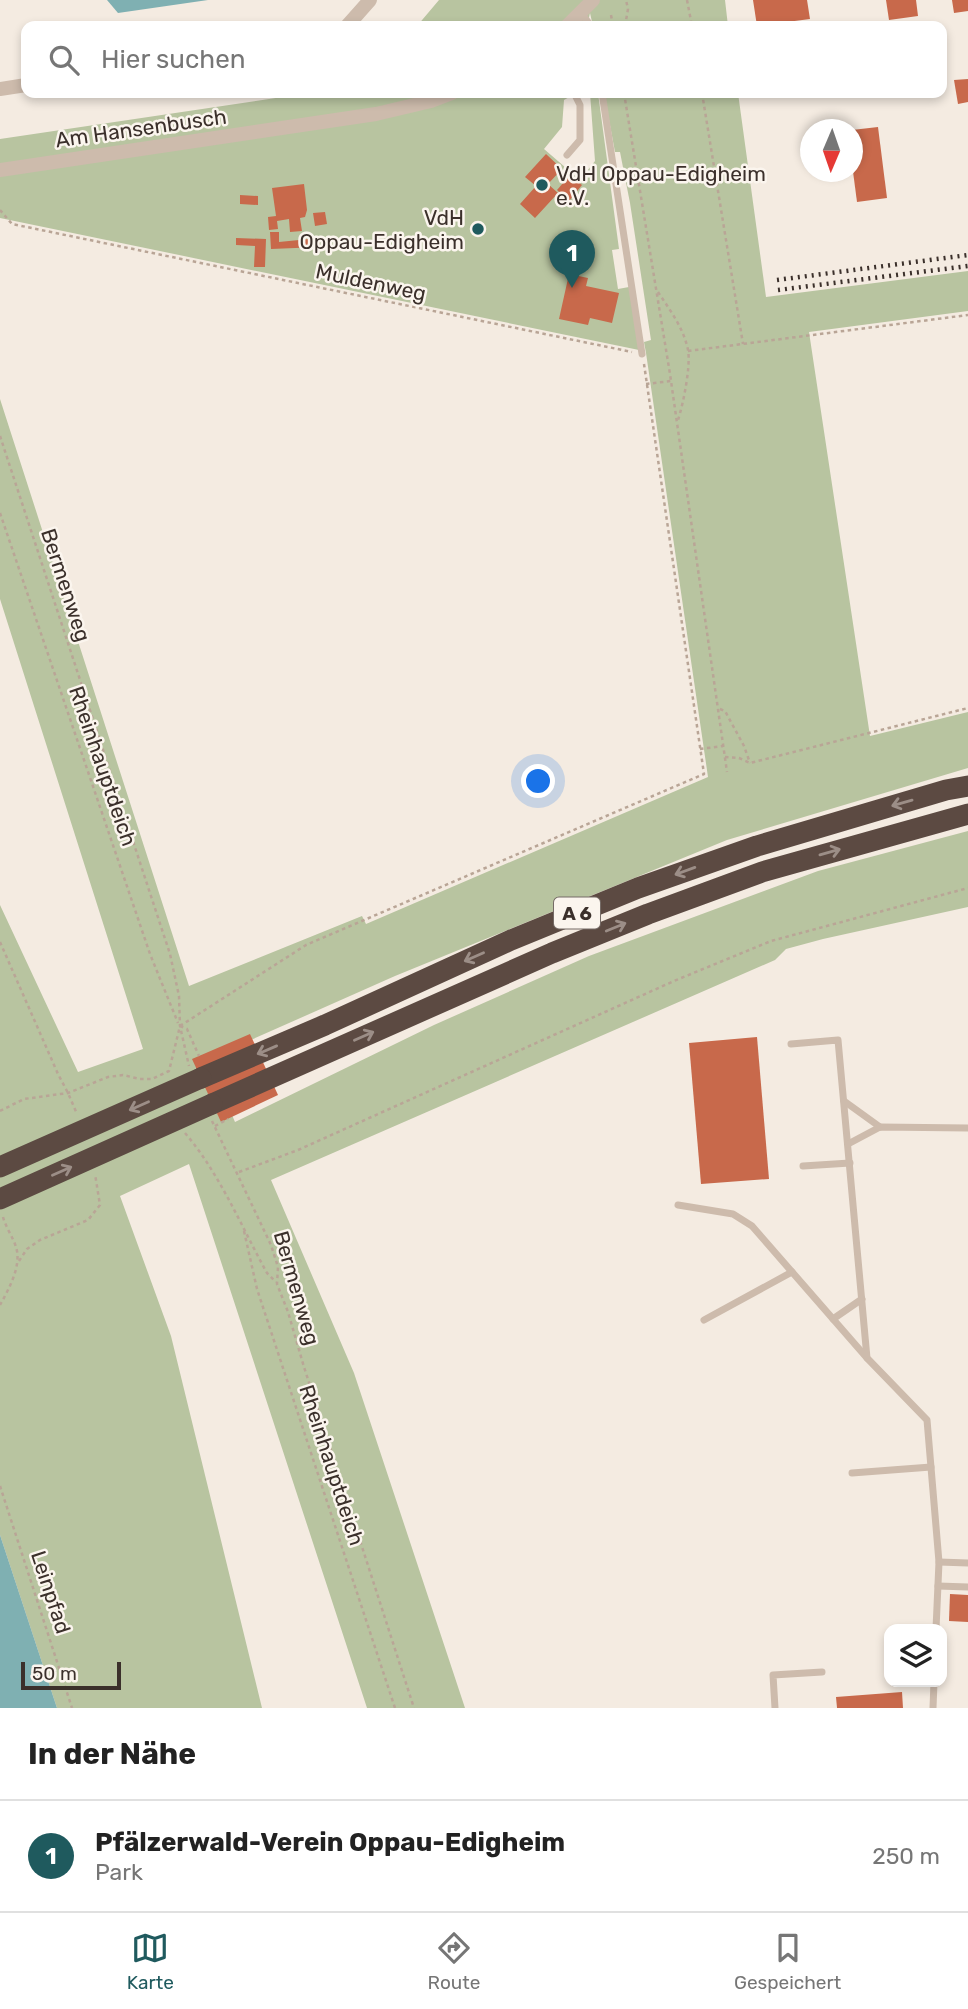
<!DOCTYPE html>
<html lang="de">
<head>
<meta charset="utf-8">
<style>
  body { margin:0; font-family:Rubik,sans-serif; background:#f2f2f2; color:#222 }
  .controls { position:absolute; right:21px; bottom:21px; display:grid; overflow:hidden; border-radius:14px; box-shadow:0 4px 10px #0003 }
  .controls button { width:63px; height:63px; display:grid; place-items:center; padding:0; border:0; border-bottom:2px solid #e0e0e0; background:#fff; color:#222; font:35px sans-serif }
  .compass { position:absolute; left:800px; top:119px; width:63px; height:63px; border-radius:50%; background:#fff; box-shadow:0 4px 10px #0003; rotate:182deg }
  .scale { position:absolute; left:21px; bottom:18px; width:100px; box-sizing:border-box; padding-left:7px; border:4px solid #3b302b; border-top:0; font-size:19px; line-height:24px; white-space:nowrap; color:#3b302b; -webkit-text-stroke:5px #fbf5ee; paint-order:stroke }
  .you { position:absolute; left:539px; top:782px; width:24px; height:24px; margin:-18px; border:5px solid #fff; border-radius:50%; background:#1a73e8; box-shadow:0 0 0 10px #1a73e833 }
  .badge { display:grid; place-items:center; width:46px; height:46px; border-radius:50%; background:#1f5a5e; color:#fff; font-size:23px; font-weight:700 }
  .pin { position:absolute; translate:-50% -58px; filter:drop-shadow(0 2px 4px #0008) }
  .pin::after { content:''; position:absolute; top:37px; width:24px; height:21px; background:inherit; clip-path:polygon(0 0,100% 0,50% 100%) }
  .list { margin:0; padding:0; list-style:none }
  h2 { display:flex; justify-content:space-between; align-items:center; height:91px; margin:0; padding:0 28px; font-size:30px }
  h2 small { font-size:23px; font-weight:400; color:#767676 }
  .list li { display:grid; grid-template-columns:46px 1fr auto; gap:21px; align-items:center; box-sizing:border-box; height:112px; padding:0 28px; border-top:2px solid #e0e0e0 }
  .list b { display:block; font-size:26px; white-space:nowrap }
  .list p { margin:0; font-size:23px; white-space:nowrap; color:#767676 }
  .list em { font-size:23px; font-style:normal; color:#767676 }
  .icon { flex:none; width:38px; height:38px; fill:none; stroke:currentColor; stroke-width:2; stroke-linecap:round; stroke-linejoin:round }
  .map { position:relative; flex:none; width:968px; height:1708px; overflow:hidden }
  .search { position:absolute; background:#fff; box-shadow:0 4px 10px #0003; left:21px; right:21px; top:21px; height:77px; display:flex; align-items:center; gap:18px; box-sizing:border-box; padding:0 24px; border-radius:14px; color:#767676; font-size:26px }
  .sheet { height:203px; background:#fff }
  nav { display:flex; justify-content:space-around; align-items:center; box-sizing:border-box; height:98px; border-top:2px solid #e0e0e0; background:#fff; font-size:19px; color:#767676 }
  nav a { display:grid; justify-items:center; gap:4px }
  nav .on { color:#1f5a5e }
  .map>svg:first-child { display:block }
  .green { fill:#b8c4a0 }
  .water { fill:#7fb0b2 }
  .building { fill:#c8694b }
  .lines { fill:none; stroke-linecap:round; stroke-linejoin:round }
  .path { stroke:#b9a596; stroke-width:2.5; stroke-dasharray:3.5 3.5; stroke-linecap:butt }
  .service { stroke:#cdbbac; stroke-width:7 }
  .minor { stroke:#cdbbac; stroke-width:14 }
  .motorway { stroke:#5c4a42; stroke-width:21 }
  .rail { stroke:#3b302b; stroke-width:4.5; stroke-dasharray:2 5; stroke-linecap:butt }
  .motorway-bridge { stroke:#5c4a42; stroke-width:21 }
  .oneway { stroke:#9c8e87 }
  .poi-dot { fill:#1f5a5e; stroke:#fbf5ee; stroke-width:2.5 }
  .labels { text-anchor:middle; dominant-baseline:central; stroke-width:5; stroke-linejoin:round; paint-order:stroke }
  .shield { fill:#fbf5ee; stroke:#756b66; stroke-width:2 }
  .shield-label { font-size:19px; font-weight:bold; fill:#3b302b }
  .street-label { font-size:21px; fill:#3b302b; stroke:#fbf5ee }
  .poi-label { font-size:21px; fill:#3b302b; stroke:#fbf5ee; text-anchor:start }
</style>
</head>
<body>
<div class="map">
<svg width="968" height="1708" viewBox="0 0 968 1708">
  <rect width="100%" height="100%" fill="#f4ebe1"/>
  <g class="green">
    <path d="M439,0H725L728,26H593L590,13L587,26H417Z"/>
    <path d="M309,93H569L571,96L564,100L562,127L544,149L580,180L595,161L590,93H598L619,249L612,250L618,289L629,287L639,350L0,218V139Z"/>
    <path d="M604,93H738L766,297L968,271V311L809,332L870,736L968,712V768L727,840L395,976L208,1059L235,1122L434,1025L589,956L818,871L968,831V907L823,939L786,949L775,960L271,1180L354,1373L465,1708H367L189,1164L120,1196L171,1336L262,1708H57L0,1535V905L78,1072L143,1049L0,599V399L189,986L362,916L366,924L708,777L646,353L644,342L651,340L630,203L620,152H615Z"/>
  </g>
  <g class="water">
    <path d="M107,0H208L118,13Z"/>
    <path d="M0,1535L57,1708H0Z"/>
  </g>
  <g class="building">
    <path d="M753,0H807L810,19L757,26Z"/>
    <path d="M886,0H916L918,16L889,20Z"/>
    <path d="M952,0H968V11L954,13Z"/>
    <path d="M968,79V102L958,104L954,80Z"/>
    <path d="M878,127L887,198L857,202L852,164V130Z"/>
    <path d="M546,154L562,169L548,184L558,193L535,218L520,204L536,186L525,177Z"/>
    <path d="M570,175L582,185L569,201L557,190Z"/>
    <path d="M304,184L307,210L305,217L300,218L302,231L290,232L289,219L277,221L278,229L269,230L268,217L276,216L272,188Z"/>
    <path d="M240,195L258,196V205L240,204Z"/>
    <path d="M325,212L327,224L315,226L313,213Z"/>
    <path d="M270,232H279V242L319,238L320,247L271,249Z"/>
    <path d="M236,238L266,239L265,267H254L255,246L236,245Z"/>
    <path d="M569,274L588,278L586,286L619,293L612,323L590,318L588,325L559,319Z"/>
    <path d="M250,1034L278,1095L221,1122L192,1059Z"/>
    <path d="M757,1037L769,1179L701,1184L689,1043Z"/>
    <path d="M950,1594L968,1595V1622L949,1621Z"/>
    <path d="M902,1692L903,1708H837L836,1697Z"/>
  </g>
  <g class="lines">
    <g class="path">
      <path d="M687,0L692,26"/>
      <path d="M611,15L613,26"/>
      <path d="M625,26L628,9L626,0"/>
      <path d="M624,93L670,374L727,772"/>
      <path d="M702,93L743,344"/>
      <path d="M0,210L12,224L632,352"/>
      <path d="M658,292C670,310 684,329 688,350C691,366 683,405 678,420"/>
      <path d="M688,351L968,315"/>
      <path d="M646,384L671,381"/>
      <path d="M0,436L170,954L179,996L180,1026L189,1066"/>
      <path d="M0,513L150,954L178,1023"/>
      <path d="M720,709L725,711L744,746L750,763"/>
      <path d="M700,749L723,746"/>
      <path d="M725,757L739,758L750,763L968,708"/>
      <path d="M0,942L58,1074L68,1093L77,1114"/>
      <path d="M180,1026L187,1029L199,1056"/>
      <path d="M0,1111L24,1099L68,1093L108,1077L123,1075L140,1079H152L169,1071L180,1026L306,945L704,774L644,364"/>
      <path d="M212,1121L271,1245L278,1267L277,1284L288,1312L304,1367L414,1708"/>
      <path d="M215,1126L228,1119"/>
      <path d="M185,1133C220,1174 241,1226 267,1273L276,1282"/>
      <path d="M239,1172L298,1150L674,981L771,941L968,888"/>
      <path d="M244,1231L257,1289L395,1708"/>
      <path d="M19,1261L27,1249L40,1240L88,1220L100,1205L95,1174"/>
      <path d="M0,1305C9,1289 22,1265 16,1247C13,1237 6,1228 3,1217"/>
      <path d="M0,1486L72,1708"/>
    </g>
    <g class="service">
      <path d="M581,13L591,26"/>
      <path d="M602,93L642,354"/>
      <path d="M567,155L580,140V105L574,93"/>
      <path d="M791,1044L838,1040L867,1358L927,1420L939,1562L936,1629"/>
      <path d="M844,1101L880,1127"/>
      <path d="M848,1144L880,1127L968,1128"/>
      <path d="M803,1166L850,1163"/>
      <path d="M678,1205L733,1214L752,1226L867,1358"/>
      <path d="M833,1319L862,1299"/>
      <path d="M704,1320L792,1272"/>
      <path d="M852,1473L931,1467"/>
      <path d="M939,1562L968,1563"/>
      <path d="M938,1586L968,1587"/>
      <path d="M775,1708L773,1675L822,1672"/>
      <path d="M933,1708L934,1682"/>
    </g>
    <g class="minor">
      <path d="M347,26L370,0"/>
      <path d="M567,26L593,0"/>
      <path d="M0,89L26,85"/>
      <path d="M0,170L376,114L431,101L452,93"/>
    </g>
    <g class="motorway">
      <path d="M201,1078L325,1025L511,940L638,888L757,846L946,790L968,786"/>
      <path d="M212,1104L552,953L648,914L762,872L968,814"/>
    </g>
    <g class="rail">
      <path d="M777,280L968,255"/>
      <path d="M778,290L968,266"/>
    </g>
    <g class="motorway-bridge">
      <path d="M0,1167L201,1078"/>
      <path d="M0,1199L212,1104"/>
    </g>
  </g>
  <defs><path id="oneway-shaft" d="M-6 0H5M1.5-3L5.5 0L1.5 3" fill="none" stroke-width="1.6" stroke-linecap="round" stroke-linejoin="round" transform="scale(1.75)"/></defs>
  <g class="oneway">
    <use href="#oneway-shaft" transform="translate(902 803) rotate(164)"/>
    <use href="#oneway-shaft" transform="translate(830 852) rotate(-16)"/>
    <use href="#oneway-shaft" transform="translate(685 871) rotate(160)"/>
    <use href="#oneway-shaft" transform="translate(616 927) rotate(-22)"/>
    <use href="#oneway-shaft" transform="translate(474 957) rotate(156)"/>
    <use href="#oneway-shaft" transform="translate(364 1036) rotate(-24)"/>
    <use href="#oneway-shaft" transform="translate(267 1050) rotate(157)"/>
    <use href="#oneway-shaft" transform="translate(139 1106) rotate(156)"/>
    <use href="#oneway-shaft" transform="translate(62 1171) rotate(-24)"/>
  </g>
  <g class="poi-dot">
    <circle cx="542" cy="185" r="7"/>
    <circle cx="478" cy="229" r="7"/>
  </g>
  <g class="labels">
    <rect class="shield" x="554" y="897.5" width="46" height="31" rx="5"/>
    <g class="shield-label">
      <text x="577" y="913">A 6</text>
    </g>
    <g class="street-label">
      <text transform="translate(141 128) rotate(-8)">Am Hansenbusch</text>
      <text transform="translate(371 282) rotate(12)">Muldenweg</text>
      <text transform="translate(66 585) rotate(72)">Bermenweg</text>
      <text transform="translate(103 766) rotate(71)">Rheinhauptdeich</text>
      <text transform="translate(297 1288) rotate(74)">Bermenweg</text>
      <text transform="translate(332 1465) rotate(72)">Rheinhauptdeich</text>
      <text transform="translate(51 1592) rotate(72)">Leinpfad</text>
    </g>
    <g class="poi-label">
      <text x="556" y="173">VdH Oppau-Edigheim<tspan x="556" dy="24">e.V.</tspan></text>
      <text x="464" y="217" text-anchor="end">VdH<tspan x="464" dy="24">Oppau-Edigheim</tspan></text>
    </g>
  </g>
</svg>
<div class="controls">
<button><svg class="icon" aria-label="layers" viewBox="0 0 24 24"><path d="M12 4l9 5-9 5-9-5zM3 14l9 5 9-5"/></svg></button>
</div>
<svg class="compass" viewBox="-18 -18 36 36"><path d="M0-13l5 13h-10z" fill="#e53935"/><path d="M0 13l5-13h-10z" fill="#767676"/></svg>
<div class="scale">50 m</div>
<div class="you"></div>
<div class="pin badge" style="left:572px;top:288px">1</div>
<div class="search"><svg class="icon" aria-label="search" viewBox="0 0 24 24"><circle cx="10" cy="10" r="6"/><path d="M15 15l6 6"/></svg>Hier suchen</div>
</div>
<section class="sheet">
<h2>In der Nähe<small></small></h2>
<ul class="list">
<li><span class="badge">1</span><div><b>Pfälzerwald-Verein Oppau-Edigheim</b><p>Park</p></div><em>250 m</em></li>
</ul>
</section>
<nav>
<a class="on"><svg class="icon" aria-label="map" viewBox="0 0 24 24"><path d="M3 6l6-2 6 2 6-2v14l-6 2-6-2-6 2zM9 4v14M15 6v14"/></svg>Karte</a>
<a><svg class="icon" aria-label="directions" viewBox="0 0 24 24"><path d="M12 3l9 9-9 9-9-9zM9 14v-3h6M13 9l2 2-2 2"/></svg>Route</a>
<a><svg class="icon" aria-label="saved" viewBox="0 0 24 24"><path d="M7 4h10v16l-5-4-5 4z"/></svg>Gespeichert</a>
</nav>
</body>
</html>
